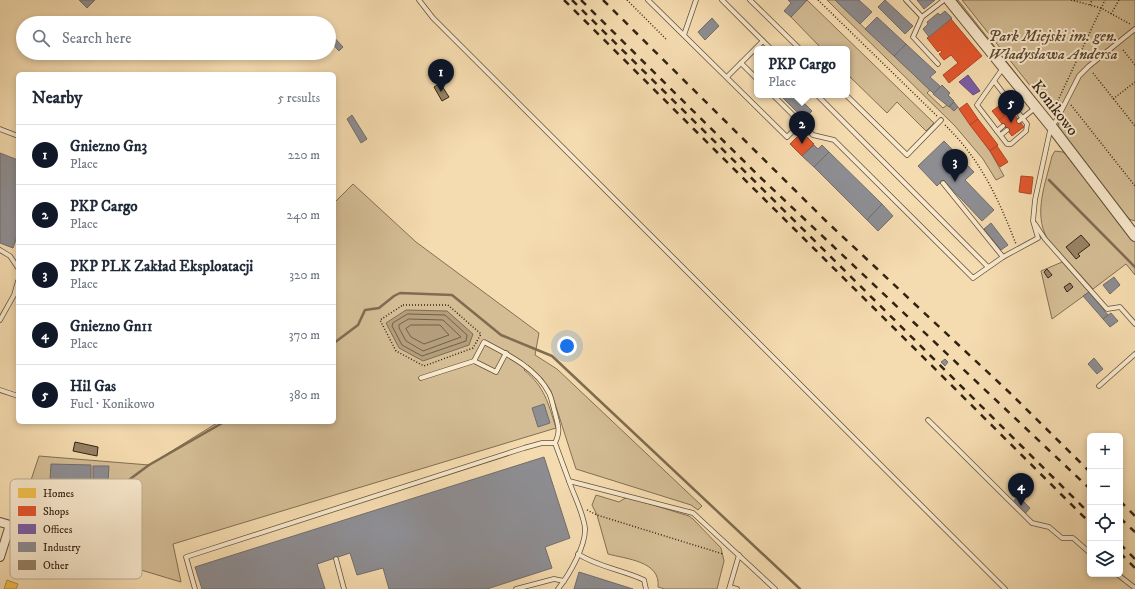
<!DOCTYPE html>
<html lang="en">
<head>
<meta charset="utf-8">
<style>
  body { margin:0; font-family:"IM FELL DW Pica",serif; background:#f6f6f7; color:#1f2937 }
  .controls { position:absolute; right:12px; bottom:12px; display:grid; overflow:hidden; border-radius:6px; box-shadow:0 2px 6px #0003 }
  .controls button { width:36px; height:36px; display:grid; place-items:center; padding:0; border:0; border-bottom:1px solid #e0e1e3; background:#fff; color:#1f2937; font:20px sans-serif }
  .you { position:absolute; left:567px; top:346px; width:14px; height:14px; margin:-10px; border:3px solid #fff; border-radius:50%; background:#1a73e8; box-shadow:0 0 0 6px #1a73e833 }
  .badge { display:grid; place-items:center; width:26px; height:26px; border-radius:50%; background:#111827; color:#fff; font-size:13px; font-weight:700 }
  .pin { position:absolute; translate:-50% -33px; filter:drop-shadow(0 1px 2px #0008) }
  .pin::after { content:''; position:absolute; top:21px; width:14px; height:12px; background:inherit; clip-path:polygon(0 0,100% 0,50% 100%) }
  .popup { position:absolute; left:754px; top:46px; width:96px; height:52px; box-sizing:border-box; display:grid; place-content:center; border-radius:6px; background:#fff; filter:drop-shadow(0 1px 3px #0005); font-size:13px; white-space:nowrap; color:#747a83 }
  .popup b { font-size:15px; color:#1f2937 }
  .popup::after { content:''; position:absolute; left:50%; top:100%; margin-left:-8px; border:8px solid transparent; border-top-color:#fff }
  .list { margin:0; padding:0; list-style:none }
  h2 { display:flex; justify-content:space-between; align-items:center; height:52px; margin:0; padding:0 16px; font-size:17px }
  h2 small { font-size:13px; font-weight:400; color:#747a83 }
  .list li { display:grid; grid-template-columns:26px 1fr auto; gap:12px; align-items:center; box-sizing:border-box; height:60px; padding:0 16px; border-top:1px solid #e0e1e3 }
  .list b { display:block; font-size:15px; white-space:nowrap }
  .list p { margin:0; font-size:13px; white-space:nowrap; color:#747a83 }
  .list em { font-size:13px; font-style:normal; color:#747a83 }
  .icon { flex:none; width:22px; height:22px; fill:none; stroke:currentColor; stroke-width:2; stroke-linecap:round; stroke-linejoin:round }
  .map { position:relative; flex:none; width:1135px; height:589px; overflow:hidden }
  .search { position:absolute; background:#fff; box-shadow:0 2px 6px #0003; left:16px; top:16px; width:320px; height:44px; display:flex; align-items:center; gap:10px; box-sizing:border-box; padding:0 14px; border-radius:22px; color:#747a83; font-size:15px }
  .panel { position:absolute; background:#fff; box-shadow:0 2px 6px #0003; left:16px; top:72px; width:320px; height:352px; border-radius:6px }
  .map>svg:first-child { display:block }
  .green { fill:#d4bd95; stroke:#837054 }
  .water { fill:#b39d7b; stroke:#7f6c51 }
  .homes { fill:#f2c14e; stroke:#b8923c }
  .shops { fill:#e4572e; stroke:#af4726 }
  .offices { fill:#7b5ea7; stroke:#654c7b }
  .industry { fill:#8d8d92; stroke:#726d6c }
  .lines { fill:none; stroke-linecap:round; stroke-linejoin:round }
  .shore { stroke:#726047; stroke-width:1 }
  .stream { stroke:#7f6c51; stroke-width:2.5 }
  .building { fill:#978365; stroke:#322313 }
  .service-casing { stroke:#63513a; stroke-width:5.5 }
  .minor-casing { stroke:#63513a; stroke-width:10 }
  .tertiary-casing { stroke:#63513a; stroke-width:12 }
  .path { stroke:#322313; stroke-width:1.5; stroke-dasharray:1 2; stroke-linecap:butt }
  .service { stroke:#f8e8cc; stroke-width:4 }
  .minor { stroke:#f8e8cc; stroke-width:8 }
  .tertiary { stroke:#f8e8cc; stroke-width:10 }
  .rail { stroke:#322313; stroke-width:2.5; stroke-dasharray:7 7; stroke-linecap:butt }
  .labels { text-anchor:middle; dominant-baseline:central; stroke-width:4; stroke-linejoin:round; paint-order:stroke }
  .park-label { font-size:16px; font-style:italic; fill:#5a4a34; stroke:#f8e8cc }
  .street-label { font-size:16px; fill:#322313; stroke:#f8e8cc }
  .key { fill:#f8e8cc; stroke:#bdad94; stroke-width:1 }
  .key-label { font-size:11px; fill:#322313 }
</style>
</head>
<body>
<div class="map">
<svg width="1135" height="589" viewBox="0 0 1135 589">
  <rect width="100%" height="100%" fill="#f5dcb0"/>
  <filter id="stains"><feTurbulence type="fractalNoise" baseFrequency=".005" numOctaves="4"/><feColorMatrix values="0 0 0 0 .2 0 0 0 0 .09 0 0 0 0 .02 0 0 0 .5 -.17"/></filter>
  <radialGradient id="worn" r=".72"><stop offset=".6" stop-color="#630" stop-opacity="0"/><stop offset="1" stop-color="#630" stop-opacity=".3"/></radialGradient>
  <g class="green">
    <path d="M807,0L934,123L926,131L897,102L887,113L847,74V49H822L791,17Z"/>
    <path d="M827,0H835L930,90L927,93L943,108L947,105L954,111L958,107L990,151L1004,176L996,180L983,159L955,126Z"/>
    <path d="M955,0H958L1051,118L1050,121Z"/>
    <path d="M962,0H1135V221L1129,219L1057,130L1059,122Z"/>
    <path d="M1055,151L1063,152L1067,156L1135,242V275L1126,264L1093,289L1047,238C1033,213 1046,182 1052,156Z"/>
    <path d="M353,184L416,242L539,333L535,355L557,369L702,506L698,510L691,505L576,469L551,391L542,378L528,365L524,370C545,387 548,403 556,428L173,544L181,582L44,541L13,534L39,456L149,465L217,423L214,424L215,422H334V203Z"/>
    <path d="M1062,262L1089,292L1052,319L1041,271Z"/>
    <path d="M596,495L619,502L627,497L689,516L693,519L721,548L724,561L717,589H665L658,587C661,561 626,559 608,554L597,515L592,505Z"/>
  </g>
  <path class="water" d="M406,310L447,311L473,334L469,345L423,361L399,348L386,323Z"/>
  <g class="homes">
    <path d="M28,545L37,548L33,560L21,557L23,548L27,549Z"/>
    <path d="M34,555L47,559L46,564L33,560Z"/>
    <path d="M21,557L33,560L29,574L21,572L22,567L18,566Z"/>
    <path d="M33,560L49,564L48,569L32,565Z"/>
    <path d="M7,580L18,584L16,589H4Z"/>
  </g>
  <g class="shops">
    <path d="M951,19L982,56L949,83L943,75L958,63L951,55L944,60L939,54L942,52L940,50L938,52L927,38Z"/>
    <path d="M967,103L978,119L970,125L959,109Z"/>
    <path d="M1003,103L1011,113L1000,121L992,111Z"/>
    <path d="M1011,110L1024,127L1012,136L999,120Z"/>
    <path d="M978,119L998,145L990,151L970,125Z"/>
    <path d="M802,132L814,144L802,156L790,144Z"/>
    <path d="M997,146L1008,162L1000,167L990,151Z"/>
    <path d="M1021,176L1033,177L1031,194L1019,192Z"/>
  </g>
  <path class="offices" d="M968,75L980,91L973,95L959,82Z"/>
  <g class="industry">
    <path d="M79,0H95L87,8Z"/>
    <path d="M788,0H807L791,17L784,11L791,3Z"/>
    <path d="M835,0H859L872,12L860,24Z"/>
    <path d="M885,0L913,26L905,34L878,7Z"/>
    <path d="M917,0H935L924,9Z"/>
    <path d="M945,11L952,18L929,37L923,29L928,24L927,22L938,13L940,15Z"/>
    <path d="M877,17L906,44L894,56L865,29Z"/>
    <path d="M712,18L719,26L705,40L698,32Z"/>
    <path d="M329,32L343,47L339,51L329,40Z"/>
    <path d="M906,44L936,72L930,77L941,87L934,94L894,56Z"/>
    <path d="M942,85L950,93L948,95L954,101L949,107L933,94Z"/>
    <path d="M783,95H796L812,111L804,119L781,96Z"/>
    <path d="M954,102L958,107L954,111L950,106Z"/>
    <path d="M352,115L367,139L361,143L347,119Z"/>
    <path d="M944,141L974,172L965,180L994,210L982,221L943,180L937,186L918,166Z"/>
    <path d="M814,145L818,149L822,145L829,152L814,167L802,156Z"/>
    <path d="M829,152L882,204L867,220L814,167Z"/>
    <path d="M0,153L18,160V234L13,248L0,243Z"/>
    <path d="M882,204L893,216L878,231L867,220Z"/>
    <path d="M991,223L1008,245L1001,250L984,229Z"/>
    <path d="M1114,277L1120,285L1110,294L1103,285Z"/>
    <path d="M1089,292L1108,315L1103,319L1083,296Z"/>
    <path d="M1111,313L1118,321L1110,327L1103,319Z"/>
    <path d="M1094,358L1103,369L1097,374L1088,364Z"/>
    <path d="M945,359L948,362L945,366L941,362Z"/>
    <path d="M544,404L550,423L538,427L532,408Z"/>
    <path d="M544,457L570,538L545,547L552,568L487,589H389L383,568L357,575L350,553L317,564L325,589H202L195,567Z"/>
    <path d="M51,464L91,465V481L50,480Z"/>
    <path d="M93,466H109L108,482H93Z"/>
    <path d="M1018,496L1030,508L1024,515L1012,503Z"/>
    <path d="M579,572L633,589H574Z"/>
  </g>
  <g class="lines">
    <g class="shore">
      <path d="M408,314L445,315L467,335L466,341L422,356L402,345L392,326L393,323Z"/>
      <path d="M409,319L443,320L461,337L423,351L406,341L399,328V325Z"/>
      <path d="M411,325H440L449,335L424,344L411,337L406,329Z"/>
    </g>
    <g class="stream">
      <path d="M1049,180L1135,267"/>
      <path d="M334,343L358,325L365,310L379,308L394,296L400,293L452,295L501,335L552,356L800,589"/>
      <path d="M13,534L44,541L80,520L91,508L149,465L224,422"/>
    </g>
  </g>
  <g class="building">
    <path d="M440,83L449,97L442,101L434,87Z"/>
    <path d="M1081,235L1090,245L1078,254L1080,256L1076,259L1066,247Z"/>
    <path d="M1047,269L1052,275L1048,278L1044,272Z"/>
    <path d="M1070,283L1073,287L1067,292L1064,287Z"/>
    <path d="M75,442L98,447L97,456L73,451Z"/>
  </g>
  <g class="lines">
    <defs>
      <g id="service">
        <path d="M419,0L433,18L1005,589"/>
        <path d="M648,0L787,137L801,123"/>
        <path d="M722,0L771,49"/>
        <path d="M750,0L800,49"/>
        <path d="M906,0L922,17"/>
        <path d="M684,35L696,0"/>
        <path d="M741,63L757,79"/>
        <path d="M938,64L913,37L922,17L944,0"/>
        <path d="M727,77L763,41"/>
        <path d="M994,81L1027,124L1026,131L1011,144H1007L977,105L1003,68"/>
        <path d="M773,95L813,135L834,140L973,278L1003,257L1038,238L1033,221L1035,200L1051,126L1056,121L1079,76L1089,66L1135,29"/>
        <path d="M817,95L988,267"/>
        <path d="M846,95L907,155L941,120"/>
        <path d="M1019,121L1035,108"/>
        <path d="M0,129L18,136"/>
        <path d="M997,131L1003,126"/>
        <path d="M1001,135L1007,130"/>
        <path d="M943,183L1003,257"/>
        <path d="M1035,224L1045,239L1107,309L1120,307L1135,324"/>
        <path d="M0,250L10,256L18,268"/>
        <path d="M0,320L14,295L18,281"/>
        <path d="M474,361L496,372L506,353"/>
        <path d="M421,378L474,361L484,342C507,354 536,368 549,393C552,399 553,407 555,413C558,426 561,430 555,443L569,481L693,513L775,589"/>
        <path d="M1099,386L1135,354"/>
        <path d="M0,390L18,396"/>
        <path d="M928,420L1032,523L1049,527L1062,538H1073L1090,553"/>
        <path d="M578,554C598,567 623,570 644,580L646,589"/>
        <path d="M336,559L344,589"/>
        <path d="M1117,574L1135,588"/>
        <path d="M730,587L737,589"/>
        <path d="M195,589L186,557L524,448L542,443H555"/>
        <path d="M516,589L554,579L564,581"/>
        <path d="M558,589C569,575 586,546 585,528C583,512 574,496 569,481"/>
        <path d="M729,589L739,555"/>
      </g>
      <path id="minor" d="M0,522L10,525L0,557"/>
      <path id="tertiary" d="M949,0L1051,126L1135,236"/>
    </defs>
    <use href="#service" class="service-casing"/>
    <use href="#minor" class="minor-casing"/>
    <use href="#tertiary" class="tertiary-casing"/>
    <g class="path">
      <path d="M627,0L666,39"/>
      <path d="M818,0L937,116"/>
      <path d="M1071,0L1101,8L1130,24"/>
      <path d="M1090,5L1092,0"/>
      <path d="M1111,14L1119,0"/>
      <path d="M1123,50L1135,65"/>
      <path d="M1093,73L1135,126"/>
      <path d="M1113,99L1135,82"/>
      <path d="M1071,105L1135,186"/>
      <path d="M1054,109L1105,0"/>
      <path d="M945,125C981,160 998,198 1016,244"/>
      <path d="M403,305H448L481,334L473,348L424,366L396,351L380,320Z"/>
      <path d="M587,510L597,515L723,554"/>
    </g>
    <use href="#service" class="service"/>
    <use href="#minor" class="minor"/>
    <use href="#tertiary" class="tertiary"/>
    <g class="rail">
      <path d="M564,0L1090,523"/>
      <path d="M572,0L1090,514"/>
      <path d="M581,0L761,178L1090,489"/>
      <path d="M603,0L827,222L1010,393L1090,472"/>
      <path d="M1120,501L1135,516"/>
      <path d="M1120,518L1135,532"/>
      <path d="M1120,544L1135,559"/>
      <path d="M1120,553L1135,568"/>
    </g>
  </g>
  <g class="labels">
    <g class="park-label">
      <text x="1053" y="36">Park Miejski im. gen.<tspan x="1053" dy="18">Władysława Andersa</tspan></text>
    </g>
    <g class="street-label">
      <text transform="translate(1055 108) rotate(52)">Konikowo</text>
    </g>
  </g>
  <rect x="10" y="479" width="132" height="100" rx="6" class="key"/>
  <rect x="18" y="488" width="18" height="10" fill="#f2c14e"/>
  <rect x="18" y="506" width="18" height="10" fill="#e4572e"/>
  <rect x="18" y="524" width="18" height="10" fill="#7b5ea7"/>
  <rect x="18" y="542" width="18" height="10" fill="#8d8d92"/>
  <rect x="18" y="560" width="18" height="10" fill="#978365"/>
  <g class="key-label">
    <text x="43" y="497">Homes</text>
    <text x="43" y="515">Shops</text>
    <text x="43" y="533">Offices</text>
    <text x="43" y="551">Industry</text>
    <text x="43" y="569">Other</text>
  </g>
  <rect width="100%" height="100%" filter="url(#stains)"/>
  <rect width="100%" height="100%" fill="url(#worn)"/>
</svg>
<div class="controls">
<button>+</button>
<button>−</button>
<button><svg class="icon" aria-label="locate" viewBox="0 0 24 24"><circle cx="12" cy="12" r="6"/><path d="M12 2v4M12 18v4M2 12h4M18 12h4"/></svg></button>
<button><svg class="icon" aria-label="layers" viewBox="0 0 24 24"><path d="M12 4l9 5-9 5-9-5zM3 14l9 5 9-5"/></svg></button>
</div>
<div class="you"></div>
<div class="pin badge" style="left:441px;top:92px">1</div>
<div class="pin badge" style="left:802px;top:144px">2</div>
<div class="popup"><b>PKP Cargo</b>Place</div>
<div class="pin badge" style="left:955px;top:182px">3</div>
<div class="pin badge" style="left:1021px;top:506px">4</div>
<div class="pin badge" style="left:1011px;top:123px">5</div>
<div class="search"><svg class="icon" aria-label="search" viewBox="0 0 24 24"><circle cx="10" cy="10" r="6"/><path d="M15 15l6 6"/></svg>Search here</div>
<section class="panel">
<h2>Nearby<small>5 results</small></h2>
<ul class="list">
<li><span class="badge">1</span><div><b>Gniezno Gn3</b><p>Place</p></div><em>220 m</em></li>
<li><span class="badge">2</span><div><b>PKP Cargo</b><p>Place</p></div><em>240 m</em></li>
<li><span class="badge">3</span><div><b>PKP PLK Zakład Eksploatacji</b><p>Place</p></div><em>320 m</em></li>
<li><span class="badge">4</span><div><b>Gniezno Gn11</b><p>Place</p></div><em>370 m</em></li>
<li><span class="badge">5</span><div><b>Hil Gas</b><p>Fuel · Konikowo</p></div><em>380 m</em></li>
</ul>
</section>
</div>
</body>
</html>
